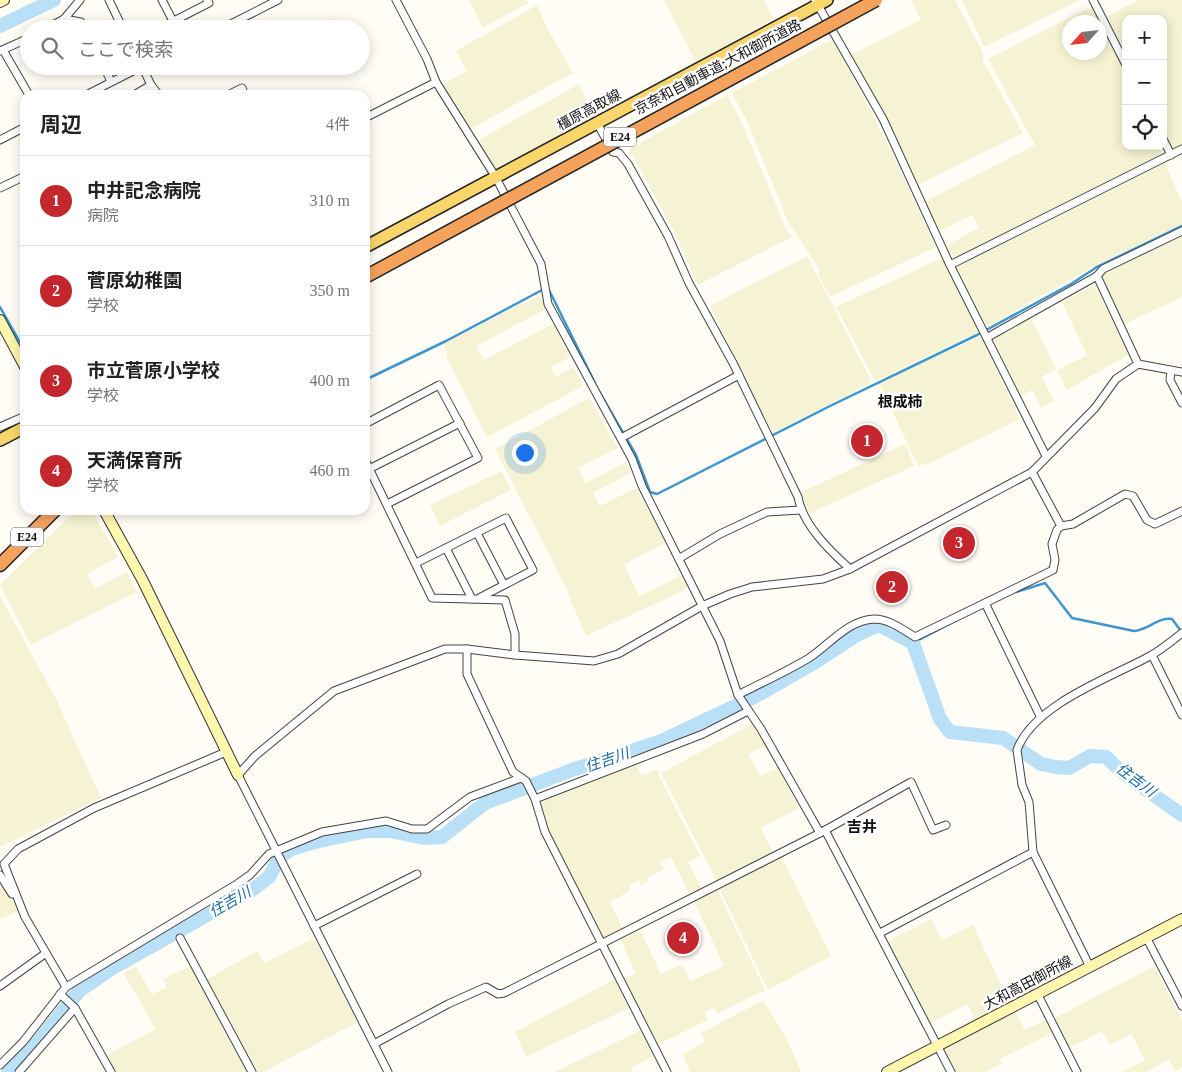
<!DOCTYPE html>
<html lang="ja">
<head>
<meta charset="utf-8">
<style>
  body { margin:0; font-family:"Times New Roman","Noto Sans JP",serif; background:#f2f2f2; color:#222 }
  .controls { position:absolute; right:15px; top:15px; display:grid; overflow:hidden; border-radius:10px; box-shadow:0 2px 12px #0003 }
  .controls button { width:45px; height:45px; display:grid; place-items:center; padding:0; border:0; border-bottom:1px solid #e0e0e0; background:#fff; color:#222; font:25px sans-serif }
  .compass { position:absolute; left:1062px; top:15px; width:45px; height:45px; border-radius:50%; background:#fff; box-shadow:0 2px 12px #0003; rotate:243deg }
  .you { position:absolute; left:524px; top:452px; width:18px; height:18px; margin:-12px; border:4px solid #fff; border-radius:50%; background:#1a73e8; box-shadow:0 0 0 8px #1a73e833 }
  .badge { display:grid; place-items:center; width:32px; height:32px; border-radius:50%; background:#c4262e; color:#fff; font-size:16px; font-weight:700 }
  .pin { position:absolute; translate:-50% -50%; border:2px solid #fff; box-shadow:0 1px 5px #0006 }
  .list { margin:0; padding:0; list-style:none }
  h2 { display:flex; justify-content:space-between; align-items:center; height:65px; margin:0; padding:0 20px; font-size:21px }
  h2 small { font-size:16px; font-weight:400; color:#767676 }
  .list li { display:grid; grid-template-columns:32px 1fr auto; gap:15px; align-items:center; box-sizing:border-box; height:90px; padding:0 20px; border-top:1px solid #e0e0e0 }
  .list b { display:block; font-size:19px; white-space:nowrap }
  .list p { margin:0; font-size:16px; white-space:nowrap; color:#767676 }
  .list em { font-size:16px; font-style:normal; color:#767676 }
  .icon { flex:none; width:28px; height:28px; fill:none; stroke:currentColor; stroke-width:2; stroke-linecap:round; stroke-linejoin:round }
  .map { position:relative; flex:none; width:1182px; height:1072px; overflow:hidden }
  .search { position:absolute; background:#fff; box-shadow:0 2px 12px #0003; left:20px; top:20px; width:350px; height:55px; display:flex; align-items:center; gap:12px; box-sizing:border-box; padding:0 18px; border-radius:28px; color:#767676; font-size:19px }
  .panel { position:absolute; background:#fff; box-shadow:0 2px 12px #0003; left:20px; top:90px; width:350px; height:425px; border-radius:15px }
  .map>svg:first-child { display:block }
  .farmland { fill:#f6f3d4; fill-rule:evenodd }
  .lines { fill:none; stroke-linecap:round; stroke-linejoin:round }
  .stream { stroke:#3f96cf; stroke-width:2.5 }
  .river { stroke:#b9e0f7; stroke-width:14 }
  .street-casing { stroke:#444; stroke-width:9 }
  .secondary-casing { stroke:#333; stroke-width:12 }
  .primary-casing { stroke:#222; stroke-width:14 }
  .highway-casing { stroke:#222; stroke-width:15 }
  .street { stroke:#fff; stroke-width:7 }
  .secondary { stroke:#fff6b0; stroke-width:10 }
  .primary { stroke:#f9d66b; stroke-width:11 }
  .highway { stroke:#f5a25d; stroke-width:12 }
  .highway-bridge-casing { stroke:#222; stroke-width:15; stroke-linecap:butt }
  .highway-bridge { stroke:#f5a25d; stroke-width:12 }
  .labels { text-anchor:middle; dominant-baseline:central; stroke-width:5; stroke-linejoin:round; paint-order:stroke }
  .shield { fill:#fff; stroke:#585858; stroke-width:1 }
  .shield-label { font-size:12px; font-weight:bold; fill:#111 }
  .street-label { font-size:14px; fill:#111; stroke:#fff }
  .neighbourhood-label { font-size:15px; font-weight:bold; fill:#111; stroke:#fff }
  .water-label { font-size:15px; font-style:italic; fill:#1768a6; stroke:#fff }
</style>
</head>
<body>
<div class="map">
<svg width="1182" height="1072" viewBox="0 0 1182 1072">
  <rect width="100%" height="100%" fill="#fffdf5"/>
  <g class="farmland">
    <path d="M469,0H527L528,3L483,28Z"/>
    <path d="M664,0H764L774,19L696,62Z"/>
    <path d="M911,0H955L983,53V61L1023,133L918,185L894,134L851,55L921,20Z"/>
    <path d="M962,0H1080L984,47Z"/>
    <path d="M1139,0H1182V146L1173,151L1163,131V19H1126V57L1105,17Z"/>
    <path d="M537,5L546,26L573,73L468,130L440,86L467,71L456,51Z"/>
    <path d="M1093,6L1126,73V146H1161L1164,155L954,260L947,245L979,228L972,215L940,231L925,201L1035,145L988,59ZM1070,22H1100V52H1070Z"/>
    <path d="M833,39L889,147L936,247L830,297L818,274L820,272L814,261L788,222L747,121L732,93Z"/>
    <path d="M579,84L596,118L495,171L475,142Z"/>
    <path d="M727,95L742,123L786,229L792,237L698,285L674,231L629,149Z"/>
    <path d="M1165,163L1182,203V224L1092,267L987,327L957,267Z"/>
    <path d="M1182,235V297L1122,325L1100,274Z"/>
    <path d="M807,256L872,382L773,433L710,306Z"/>
    <path d="M942,258L979,332L875,381L836,307Z"/>
    <path d="M1095,285L1128,355L1067,390L1057,370L1087,355L1062,302Z"/>
    <path d="M540,295L546,309L476,346L484,360L553,324L570,357L551,367L556,377L574,367L583,386L487,437L448,361L444,343Z"/>
    <path d="M1031,318L1056,369L1042,377L1054,400L1041,408L1032,390L1021,396L993,337Z"/>
    <path d="M981,336L1020,419L933,462L918,466L879,383Z"/>
    <path d="M589,398L618,448L578,468L585,483L626,462L631,473L593,493L600,506L636,488L666,543L624,564L639,596L683,575L688,586L682,591L586,636L564,584L495,449Z"/>
    <path d="M905,444L914,466L808,514L802,492Z"/>
    <path d="M502,471L511,490L440,526L430,505Z"/>
    <path d="M72,514L94,515L118,557L87,574L95,588L127,572L137,592L31,645L0,585Z"/>
    <path d="M0,596L56,699L101,798L0,847Z"/>
    <path d="M752,724L766,745L749,754L760,776L778,768L799,808L761,828L773,853L717,882L661,773Z"/>
    <path d="M635,762L641,775L656,770L660,773L658,774L700,856L688,862L702,889L690,895L671,857L660,862L664,869L647,878L648,881L641,885L639,880L629,885L631,890L610,902L623,930L603,940L546,830L540,799Z"/>
    <path d="M781,856L831,956L768,990L719,888Z"/>
    <path d="M0,871L20,911L0,919Z"/>
    <path d="M717,889L765,990L717,1014L714,1008L705,1012L708,1020L657,1045L623,979L636,973L620,939L640,930L661,974L682,964L690,981L724,966L694,901Z"/>
    <path d="M931,919L942,940L973,925L1011,1006L977,1023L967,1004L928,1025L887,942Z"/>
    <path d="M314,938L358,1022L263,1072H258L207,979L258,951L264,963Z"/>
    <path d="M190,966L247,1072H115L106,1055L156,1029L124,974L126,971L136,967L152,994L167,987L163,979Z"/>
    <path d="M1154,966L1182,1020V1067L1175,1071L1169,1060L1146,1072H1122L1145,1060L1131,1034L1110,1045L1102,1031L1069,1048L1055,1018Z"/>
    <path d="M615,979L629,1008L526,1057L515,1032Z"/>
    <path d="M763,1000L787,1039L801,1072H690L683,1054L705,1042L701,1033Z"/>
    <path d="M1015,1011L1025,1030L1045,1020L1052,1033L1000,1059L1002,1063L986,1072H956L943,1048Z"/>
    <path d="M641,1030L654,1056L631,1068L633,1072H555Z"/>
  </g>
  <g class="lines">
    <g class="stream">
      <path d="M0,307L25,351"/>
      <path d="M365,380L446,341L544,289L549,290L595,383"/>
      <path d="M597,388L636,455L650,492L657,494L830,406L977,335L1071,284L1097,267L1182,226"/>
      <path d="M1016,592L1045,583L1072,618L1134,631C1148,630 1158,617 1172,619L1181,631"/>
      <path d="M913,643L955,621"/>
    </g>
    <g class="river">
      <path d="M0,26L54,0"/>
      <path d="M8,1072L38,1042L79,991L111,969L252,890L269,877L278,860L284,854L291,849L315,842L367,831H390L424,838L442,837L485,803L572,770L659,742L756,696L814,663L857,635L879,625L913,643L940,719L950,732L1003,738L1041,764L1056,767L1069,768L1090,756L1106,757L1123,773L1182,815"/>
    </g>
    <defs>
      <g id="street">
        <path d="M109,0L123,29"/>
        <path d="M162,0L173,21"/>
        <path d="M396,0L427,59L436,82L495,176L541,264L548,304L632,459L642,486L720,641L738,695L761,729L820,833"/>
        <path d="M815,0L883,119L950,265L1046,456"/>
        <path d="M1093,0L1126,65"/>
        <path d="M64,19L81,22L85,29"/>
        <path d="M45,29L64,19L80,0"/>
        <path d="M158,29L209,3L207,0"/>
        <path d="M221,29L278,0"/>
        <path d="M3,50L29,95"/>
        <path d="M0,51L29,38"/>
        <path d="M104,66L111,82"/>
        <path d="M142,66L151,85L159,95"/>
        <path d="M86,95L143,66"/>
        <path d="M134,95L151,85"/>
        <path d="M228,95L242,88L245,95"/>
        <path d="M365,118L436,82"/>
        <path d="M597,123L613,152L619,153L628,164L668,236L689,283L733,363L798,497C803,525 829,550 850,569"/>
        <path d="M1163,139L1171,155"/>
        <path d="M0,140L25,127"/>
        <path d="M0,188L25,176"/>
        <path d="M950,265L1182,149"/>
        <path d="M1097,276L1138,364"/>
        <path d="M988,337L1097,276L1103,269L1182,231"/>
        <path d="M1171,371L1170,380L1182,403"/>
        <path d="M365,424L439,385L478,458L387,504"/>
        <path d="M0,427L25,416"/>
        <path d="M621,438L739,375"/>
        <path d="M365,460L432,598L505,600L515,634V655"/>
        <path d="M369,469L460,423"/>
        <path d="M1032,472L1061,526"/>
        <path d="M477,533L504,585"/>
        <path d="M446,548L472,599"/>
        <path d="M680,558L720,534L767,512L801,510"/>
        <path d="M416,563L506,518L533,570L479,598"/>
        <path d="M985,603L1040,716"/>
        <path d="M467,649V674L513,772L526,781L535,799L545,832L667,1072"/>
        <path d="M1152,655L1182,715"/>
        <path d="M738,695C761,683 786,672 809,658C829,645 848,620 874,619C889,619 902,629 915,637L1053,570L1055,560L1052,544L1057,530L1061,526L1073,524L1125,494L1133,496L1147,520L1155,524L1182,511"/>
        <path d="M535,799L703,734L748,711"/>
        <path d="M825,830L951,1072"/>
        <path d="M0,875L12,894"/>
        <path d="M314,926L417,874"/>
        <path d="M880,933L1033,852"/>
        <path d="M1146,937L1182,1006"/>
        <path d="M180,938L252,1072"/>
        <path d="M1089,965L1033,852L1029,802L1022,785L1017,750C1034,704 1110,678 1150,656C1161,650 1172,641 1182,633"/>
        <path d="M0,986L46,953"/>
        <path d="M66,987L25,917L4,864L18,849L94,808L226,752"/>
        <path d="M60,994L75,1008L111,1072"/>
        <path d="M1038,995L1077,1072"/>
        <path d="M374,1044L448,1004L486,987L498,994L504,993L820,833L911,782L933,830L946,825"/>
        <path d="M0,1065L23,1042L66,987L237,884L250,875L269,854L322,832L386,821L412,829H427L470,797L521,778"/>
        <path d="M19,1072L75,1008"/>
        <path d="M388,1072L238,775L255,756L334,691L445,649H467L515,655L594,661L618,654L702,606L730,594L752,587L823,579L850,569L1032,472L1095,408L1116,379L1138,364L1182,372"/>
      </g>
      <g id="secondary">
        <path d="M0,2L4,0"/>
        <path d="M0,320L25,367"/>
        <path d="M104,510L142,579L238,775"/>
        <path d="M887,1072L1182,919"/>
      </g>
      <g id="primary">
        <path d="M365,247L827,0"/>
        <path d="M0,440L25,427"/>
      </g>
      <path id="highway" d="M0,565L55,510"/>
    </defs>
    <use href="#street" class="street-casing"/>
    <use href="#secondary" class="secondary-casing"/>
    <use href="#primary" class="primary-casing"/>
    <use href="#highway" class="highway-casing"/>
    <use href="#street" class="street"/>
    <use href="#secondary" class="secondary"/>
    <use href="#primary" class="primary"/>
    <use href="#highway" class="highway"/>
    <defs>
      <path id="highway-bridge" d="M365,277L876,0"/>
    </defs>
    <use href="#highway-bridge" class="highway-bridge-casing"/>
    <use href="#highway-bridge" class="highway-bridge"/>
  </g>
  <g class="labels">
    <g class="shield">
      <rect x="604" y="127.5" width="32" height="19" rx="4"/>
      <rect x="11" y="527.5" width="32" height="19" rx="4"/>
    </g>
    <g class="shield-label">
      <text x="620" y="137">E24</text>
      <text x="27" y="537">E24</text>
    </g>
    <g class="street-label">
      <text transform="translate(718 67) rotate(-28)">京奈和自動車道;大和御所道路</text>
      <text transform="translate(589 110) rotate(-28)">橿原高取線</text>
      <text transform="translate(1028 983) rotate(-28)">大和高田御所線</text>
    </g>
    <g class="neighbourhood-label">
      <text x="900" y="402">根成柿</text>
      <text x="862" y="827">吉井</text>
    </g>
    <g class="water-label">
      <text transform="translate(607 760) rotate(-19)">住吉川</text>
      <text transform="translate(1136 780) rotate(37)">住吉川</text>
      <text transform="translate(230 902) rotate(-30)">住吉川</text>
    </g>
  </g>
</svg>
<div class="controls">
<button>+</button>
<button>−</button>
<button><svg class="icon" aria-label="locate" viewBox="0 0 24 24"><circle cx="12" cy="12" r="6"/><path d="M12 2v4M12 18v4M2 12h4M18 12h4"/></svg></button>
</div>
<svg class="compass" viewBox="-18 -18 36 36"><path d="M0-13l5 13h-10z" fill="#e53935"/><path d="M0 13l5-13h-10z" fill="#767676"/></svg>
<div class="you"></div>
<div class="pin badge" style="left:867px;top:441px">1</div>
<div class="pin badge" style="left:892px;top:587px">2</div>
<div class="pin badge" style="left:959px;top:543px">3</div>
<div class="pin badge" style="left:683px;top:938px">4</div>
<div class="search"><svg class="icon" aria-label="search" viewBox="0 0 24 24"><circle cx="10" cy="10" r="6"/><path d="M15 15l6 6"/></svg>ここで検索</div>
<section class="panel">
<h2>周辺<small>4件</small></h2>
<ul class="list">
<li><span class="badge">1</span><div><b>中井記念病院</b><p>病院</p></div><em>310 m</em></li>
<li><span class="badge">2</span><div><b>菅原幼稚園</b><p>学校</p></div><em>350 m</em></li>
<li><span class="badge">3</span><div><b>市立菅原小学校</b><p>学校</p></div><em>400 m</em></li>
<li><span class="badge">4</span><div><b>天満保育所</b><p>学校</p></div><em>460 m</em></li>
</ul>
</section>
</div>
</body>
</html>
